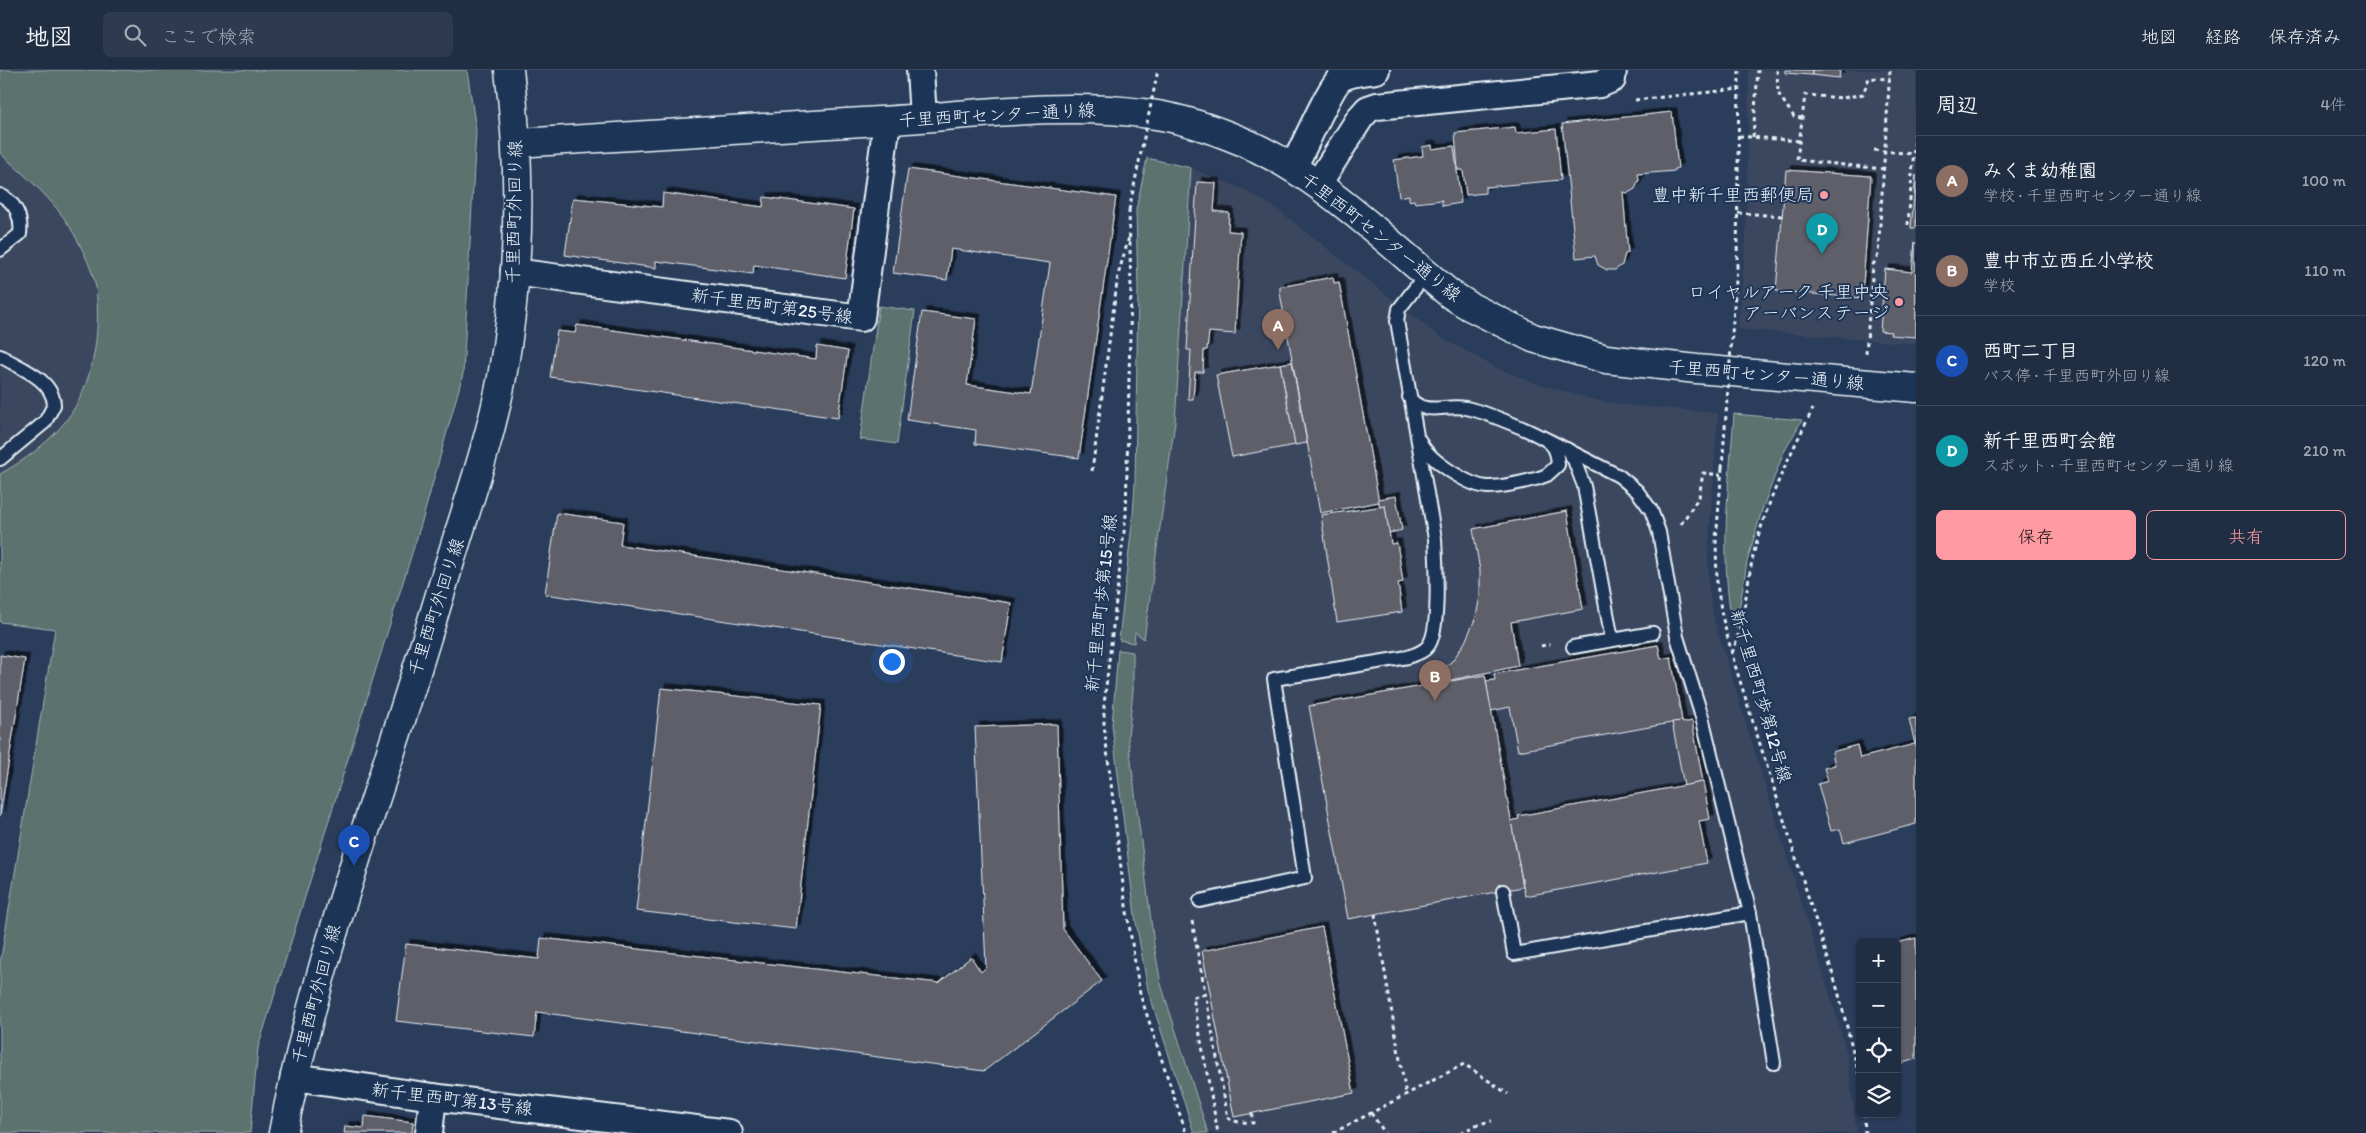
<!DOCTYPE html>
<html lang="ja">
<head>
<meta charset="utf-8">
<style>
  body { margin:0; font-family:Itim,"Klee One",sans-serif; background:#2d3a4f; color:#f1f3f6 }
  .controls { position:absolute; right:15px; bottom:15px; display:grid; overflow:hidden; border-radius:8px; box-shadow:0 1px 4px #0004 }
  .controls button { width:45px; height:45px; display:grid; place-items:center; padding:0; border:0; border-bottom:1px solid #3d4a5d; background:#202e44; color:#f1f3f6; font:25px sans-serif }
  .you { position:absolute; left:891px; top:591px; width:18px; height:18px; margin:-12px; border:4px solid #fff; border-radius:50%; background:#1a73e8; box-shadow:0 0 0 8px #1a73e833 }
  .badge { display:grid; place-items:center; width:32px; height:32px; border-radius:50%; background:#ff9aa2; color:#fff; font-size:16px; font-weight:700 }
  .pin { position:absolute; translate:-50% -41px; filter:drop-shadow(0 1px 2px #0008) }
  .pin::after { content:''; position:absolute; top:26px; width:18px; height:15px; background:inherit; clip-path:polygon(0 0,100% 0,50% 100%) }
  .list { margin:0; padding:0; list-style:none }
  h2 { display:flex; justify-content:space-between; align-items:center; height:65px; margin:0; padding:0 20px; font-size:21px }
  h2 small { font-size:16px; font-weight:400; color:#a2a8b2 }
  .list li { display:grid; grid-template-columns:32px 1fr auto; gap:15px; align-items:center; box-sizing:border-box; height:90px; padding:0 20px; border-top:1px solid #3d4a5d }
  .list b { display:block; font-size:19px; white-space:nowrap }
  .list p { margin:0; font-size:16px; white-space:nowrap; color:#a2a8b2 }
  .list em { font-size:16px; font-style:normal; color:#a2a8b2 }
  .actions { display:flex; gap:10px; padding:15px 20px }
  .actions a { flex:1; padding:11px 0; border:1px solid #ff9aa2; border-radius:8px; text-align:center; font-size:18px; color:#ff9aa2 }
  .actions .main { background:#ff9aa2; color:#111 }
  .icon { flex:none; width:28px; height:28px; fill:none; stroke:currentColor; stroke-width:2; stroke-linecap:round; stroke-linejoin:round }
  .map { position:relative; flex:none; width:1916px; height:1063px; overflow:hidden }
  header { display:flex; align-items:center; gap:30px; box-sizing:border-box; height:70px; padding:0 25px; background:#202e44; border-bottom:1px solid #3d4a5d }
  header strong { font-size:24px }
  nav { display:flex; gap:28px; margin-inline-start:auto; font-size:18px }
  .search { width:350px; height:45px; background:#2d3a4f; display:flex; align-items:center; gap:12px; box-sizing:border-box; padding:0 18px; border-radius:8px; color:#a2a8b2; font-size:19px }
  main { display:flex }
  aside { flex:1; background:#202e44 }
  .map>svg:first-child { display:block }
  .built { fill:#3a475f }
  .green { fill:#5b726e; stroke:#a2b2b3 }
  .building { fill:#5e5e69; stroke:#e8f1f8; filter:url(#shadow) }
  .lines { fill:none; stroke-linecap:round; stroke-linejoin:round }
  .lane-casing { stroke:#e8f1f8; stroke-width:16 }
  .street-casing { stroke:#e8f1f8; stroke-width:30 }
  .secondary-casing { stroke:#e8f1f8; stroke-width:31 }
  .path { stroke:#e8f1f8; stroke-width:3; stroke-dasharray:4 4; stroke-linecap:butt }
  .lane { stroke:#1d3557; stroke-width:12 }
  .street { stroke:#1d3557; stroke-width:26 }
  .secondary { stroke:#1d3557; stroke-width:28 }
  .path-bridge { stroke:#e8f1f8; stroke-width:3; stroke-dasharray:4 4; stroke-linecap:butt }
  .poi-dot { fill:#ff9aa2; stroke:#1d3557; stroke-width:2 }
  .labels { text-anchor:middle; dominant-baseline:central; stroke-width:4; stroke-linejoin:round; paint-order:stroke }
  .street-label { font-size:18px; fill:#e8f1f8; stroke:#1d3557 }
  .poi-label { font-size:18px; fill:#e8f1f8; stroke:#1d3557; text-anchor:end }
</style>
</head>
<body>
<header>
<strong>地図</strong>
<div class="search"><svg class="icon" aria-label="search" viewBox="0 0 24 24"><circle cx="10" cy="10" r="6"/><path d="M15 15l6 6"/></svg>ここで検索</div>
<nav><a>地図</a><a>経路</a><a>保存済み</a></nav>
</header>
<main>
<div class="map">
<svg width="1916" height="1063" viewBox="0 0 1916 1063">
  <defs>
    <filter id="shadow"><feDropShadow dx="4.5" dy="-4.5" stdDeviation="0" flood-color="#0009"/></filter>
  </defs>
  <rect width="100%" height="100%" fill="#2a3d5b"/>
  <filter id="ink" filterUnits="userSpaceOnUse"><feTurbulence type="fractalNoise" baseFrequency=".02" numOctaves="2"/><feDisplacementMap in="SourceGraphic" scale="10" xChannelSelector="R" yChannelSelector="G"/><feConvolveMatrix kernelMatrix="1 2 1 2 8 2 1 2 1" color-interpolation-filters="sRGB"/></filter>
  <g filter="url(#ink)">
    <g class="built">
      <path d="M1749,0H1916V274L1738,259L1746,168Z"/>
      <path d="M0,21L241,134L0,500Z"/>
      <path d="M1191,98L1243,119L1277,139L1439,266L1497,298L1538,314L1595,330L1626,335L1718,343L1708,484L1709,521L1715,553L1837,948L1847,985L1857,1063H1208L1161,914L1154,875L1128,667L1133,621V583L1118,580L1119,570L1134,573V562L1144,568L1175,352Z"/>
    </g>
    <g class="green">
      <path d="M0,0H467L476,60L463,304L423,448L258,978L250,1063H0V894L55,559L0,552V404C24,391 48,373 65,352C94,315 101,262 96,218C93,198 76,165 64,148C47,124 22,103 0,83Z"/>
      <path d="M1147,88L1191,98L1175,352L1144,569L1135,562L1134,573L1119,570L1133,445L1135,414L1138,219L1136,140Z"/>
      <path d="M879,236L915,241L897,374L860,369Z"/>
      <path d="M1734,344L1802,350L1783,384L1762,440L1747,492L1736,558L1733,557C1719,487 1729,415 1734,344Z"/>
      <path d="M1118,580L1133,582V621L1128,667L1154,875L1161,914L1208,1063H1194L1148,920L1135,846L1112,655Z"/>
    </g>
    <g class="building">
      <path d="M1785,0H1812V5L1785,3Z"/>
      <path d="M1812,0H1840L1839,8L1812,5Z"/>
      <path d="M1672,42L1678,98L1675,99V101L1638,104L1639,110L1635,119L1628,123L1623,122L1628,183L1625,184L1622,195L1615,200H1607L1598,195L1595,186L1576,188L1562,54Z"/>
      <path d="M1515,57L1516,63L1556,59L1561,110L1485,117V123L1466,125L1463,100H1458L1455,63Z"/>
      <path d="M1432,75V79L1454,76L1461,133L1442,136V130L1415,133L1414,130L1409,131V125L1399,127L1394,90L1423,86L1422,77Z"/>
      <path d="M908,99L1116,127L1079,388L975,374L976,360L907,350L922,242L976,249L967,315L1031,324L1050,193L951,179L947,210L893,203Z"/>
      <path d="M1786,100L1871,106L1862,228L1776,221Z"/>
      <path d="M1916,105V158H1911Z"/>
      <path d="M1197,112L1216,113L1214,141L1229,143L1228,161L1241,162L1235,264L1209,262L1207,280H1204L1203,302H1195L1193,329H1188L1191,280H1187Z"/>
      <path d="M663,123L763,137L764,127L854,139L845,208L754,195L753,204L656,191V198L565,185L573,128L662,137Z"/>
      <path d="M1915,172L1916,267L1890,265L1891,262L1880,261L1885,199L1912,202Z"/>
      <path d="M1333,207L1334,213L1339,212L1379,432L1320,443L1280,223V217Z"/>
      <path d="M577,255L816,289L817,276L848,281L838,348L550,307L557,261L575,263Z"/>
      <path d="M1292,292L1307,373L1295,375L1280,294Z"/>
      <path d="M1280,294L1295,375L1232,387L1216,305Z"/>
      <path d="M1396,426L1402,460L1389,463L1385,436L1380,437L1378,429Z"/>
      <path d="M1385,436L1391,474L1397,473L1403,512L1398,513L1402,542L1337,552L1321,445Z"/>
      <path d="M1567,441L1583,539L1511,552L1518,596L1446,611L1444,606L1443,608L1438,604L1453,590L1465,572L1476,547L1480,526V501L1473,459Z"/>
      <path d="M557,443L623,452L620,475L1011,533L1002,592L545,524Z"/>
      <path d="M1658,575L1661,589L1671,587L1682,651L1518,681L1510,637L1491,641L1486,611L1495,610L1494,604Z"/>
      <path d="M0,585L25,589L0,746Z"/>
      <path d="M1485,605L1523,817L1348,849L1309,636Z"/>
      <path d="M661,618L821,635L796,859L636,841Z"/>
      <path d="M1916,648V754L1844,773L1840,759L1831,761L1818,714L1828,711L1824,698L1835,695L1832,682L1857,675L1860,688L1915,674L1909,649Z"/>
      <path d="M1682,651L1683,653L1692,651L1703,712L1684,716L1672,652Z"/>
      <path d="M1057,654L1063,859L1102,911L984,1001L537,942L534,967L396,951L406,874L539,889L541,868L939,913L971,887L981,902L986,897L975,657Z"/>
      <path d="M1703,712L1710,749L1699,751L1707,793L1525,826L1511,751L1519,749L1518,746Z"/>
      <path d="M1322,857L1354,1023L1234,1047L1202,881Z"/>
      <path d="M1916,868V989L1899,994L1897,986V873Z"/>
      <path d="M365,1046L413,1052L412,1063H344L345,1056L364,1058Z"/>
    </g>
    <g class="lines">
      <defs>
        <g id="lane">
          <path d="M0,125C16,132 22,148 20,164L0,180"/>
          <path d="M0,286C20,298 53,309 54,335L45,352L0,389"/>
          <path d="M1409,327C1424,347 1444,334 1466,338C1482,341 1539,363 1550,373C1557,380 1557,386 1558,395L1547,405L1539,408C1523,412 1506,417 1489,417C1470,417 1428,390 1420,371"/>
          <path d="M1542,367L1619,406L1637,421L1651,440L1659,462L1677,567L1702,647L1750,843L1774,993"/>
          <path d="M1567,379L1574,390L1584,416L1612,570"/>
          <path d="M1573,577L1653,563"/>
          <path d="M1503,821L1514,884L1750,843"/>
          <path d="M1200,831L1305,808L1274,609L1408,587C1415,584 1423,583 1428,576C1441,560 1436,491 1435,469L1397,251L1399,239L1426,204"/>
        </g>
        <g id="street">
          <path d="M920,0L923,47"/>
          <path d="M1293,98C1302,81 1331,15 1341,8C1351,2 1365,2 1376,0"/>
          <path d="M1318,114L1360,48L1368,39L1377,36L1600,14L1612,9L1613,0"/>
          <path d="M514,202L861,248L887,51"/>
          <path d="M294,1007L433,1027L729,1063"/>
          <path d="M429,1063L433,1027"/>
        </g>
        <g id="secondary">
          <path d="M517,73C638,66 759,58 879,51C963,46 1059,32 1142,43C1172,46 1201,55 1229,66C1314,98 1381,167 1450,224L1471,237L1533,268L1606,289L1697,299L1916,318"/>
          <path d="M283,1063C303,958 334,857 367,755C394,673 420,591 445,508C465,441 489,376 502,307C520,205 522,102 509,0"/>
        </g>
      </defs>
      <use href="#lane" class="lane-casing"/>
      <use href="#street" class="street-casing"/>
      <use href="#secondary" class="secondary-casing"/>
      <g class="path">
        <path d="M1777,0L1778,23L1794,47L1802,48"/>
        <path d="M1635,30L1739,19"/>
        <path d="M1739,66L1800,71"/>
        <path d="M1753,67L1758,0"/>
        <path d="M1874,80L1913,84"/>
        <path d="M1884,99L1797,90L1805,25L1843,28L1863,24L1869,8L1890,9"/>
        <path d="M1129,140L1131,218L1126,445L1104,634V655L1124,823L1140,924L1186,1063"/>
        <path d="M1738,143L1782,146"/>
        <path d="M1908,155L1916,54"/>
        <path d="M1737,197L1739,0"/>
        <path d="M1866,283L1873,195L1878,185L1890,0"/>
        <path d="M1722,398L1716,470L1717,514L1722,546L1735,595L1838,921L1860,1009"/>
        <path d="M1092,401L1118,205L1129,167"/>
        <path d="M1681,454L1699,427L1703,403L1721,405"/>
        <path d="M1541,576L1550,574"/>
        <path d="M1732,583C1745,551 1746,516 1754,482C1767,431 1789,386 1813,339"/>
        <path d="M1375,844L1406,1025"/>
        <path d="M1192,851L1228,1048L1232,1051L1253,1053L1252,1043"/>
        <path d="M1205,924L1193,927L1218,1063"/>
        <path d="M1371,1043L1385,1063"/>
        <path d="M1864,1044L1865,1063"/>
        <path d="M1333,1063L1464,994L1508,1024"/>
        <path d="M1461,1063L1478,1054L1492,1051"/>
      </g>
      <use href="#lane" class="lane"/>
      <use href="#street" class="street"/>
      <use href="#secondary" class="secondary"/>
      <g class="path-bridge">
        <path d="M1129,140L1158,0"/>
        <path d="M1722,398L1737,197"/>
      </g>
    </g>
  </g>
  <g class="poi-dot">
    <circle cx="1824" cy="125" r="5"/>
    <circle cx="1899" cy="232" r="5"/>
  </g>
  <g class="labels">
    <g class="street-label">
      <text transform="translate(997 45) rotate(-3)">千里西町センター通り線</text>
      <text transform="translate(514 142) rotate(-89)">千里西町外回り線</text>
      <text transform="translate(1381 167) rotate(38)">千里西町センター通り線</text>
      <text transform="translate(772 236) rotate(8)">新千里西町第25号線</text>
      <text transform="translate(1766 305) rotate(5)">千里西町センター通り線</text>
      <text transform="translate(1101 533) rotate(-84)">新千里西町歩第15号線</text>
      <text transform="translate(436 537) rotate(-72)">千里西町外回り線</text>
      <text transform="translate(1761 626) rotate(74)">新千里西町歩第12号線</text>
      <text transform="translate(316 924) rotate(-75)">千里西町外回り線</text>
      <text transform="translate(452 1029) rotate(7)">新千里西町第13号線</text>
    </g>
    <g class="poi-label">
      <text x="1814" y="125">豊中新千里西郵便局</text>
      <text x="1889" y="222">ロイヤルアーク 千里中央<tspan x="1889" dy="21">アーバンステージ</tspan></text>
    </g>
  </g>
</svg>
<div class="controls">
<button>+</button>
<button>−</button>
<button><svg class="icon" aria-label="locate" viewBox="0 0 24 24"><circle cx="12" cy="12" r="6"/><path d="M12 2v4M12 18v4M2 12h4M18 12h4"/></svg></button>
<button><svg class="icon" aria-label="layers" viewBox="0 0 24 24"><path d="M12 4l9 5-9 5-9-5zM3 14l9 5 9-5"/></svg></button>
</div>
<div class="you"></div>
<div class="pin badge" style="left:1278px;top:280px;background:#8d6e63">A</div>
<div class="pin badge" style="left:1435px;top:631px;background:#8d6e63">B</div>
<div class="pin badge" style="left:354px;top:796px;background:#1a4fb4">C</div>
<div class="pin badge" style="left:1822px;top:184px;background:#0f9aa8">D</div>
</div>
<aside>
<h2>周辺<small>4件</small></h2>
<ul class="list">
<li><span class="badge" style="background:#8d6e63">A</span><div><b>みくま幼稚園</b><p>学校 · 千里西町センター通り線</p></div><em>100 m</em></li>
<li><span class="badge" style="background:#8d6e63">B</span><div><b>豊中市立西丘小学校</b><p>学校</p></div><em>110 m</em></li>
<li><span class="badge" style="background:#1a4fb4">C</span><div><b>西町二丁目</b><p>バス停 · 千里西町外回り線</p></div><em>120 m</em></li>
<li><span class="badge" style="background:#0f9aa8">D</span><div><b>新千里西町会館</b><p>スポット · 千里西町センター通り線</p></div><em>210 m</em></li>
</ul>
<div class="actions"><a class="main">保存</a><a>共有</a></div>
</aside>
</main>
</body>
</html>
